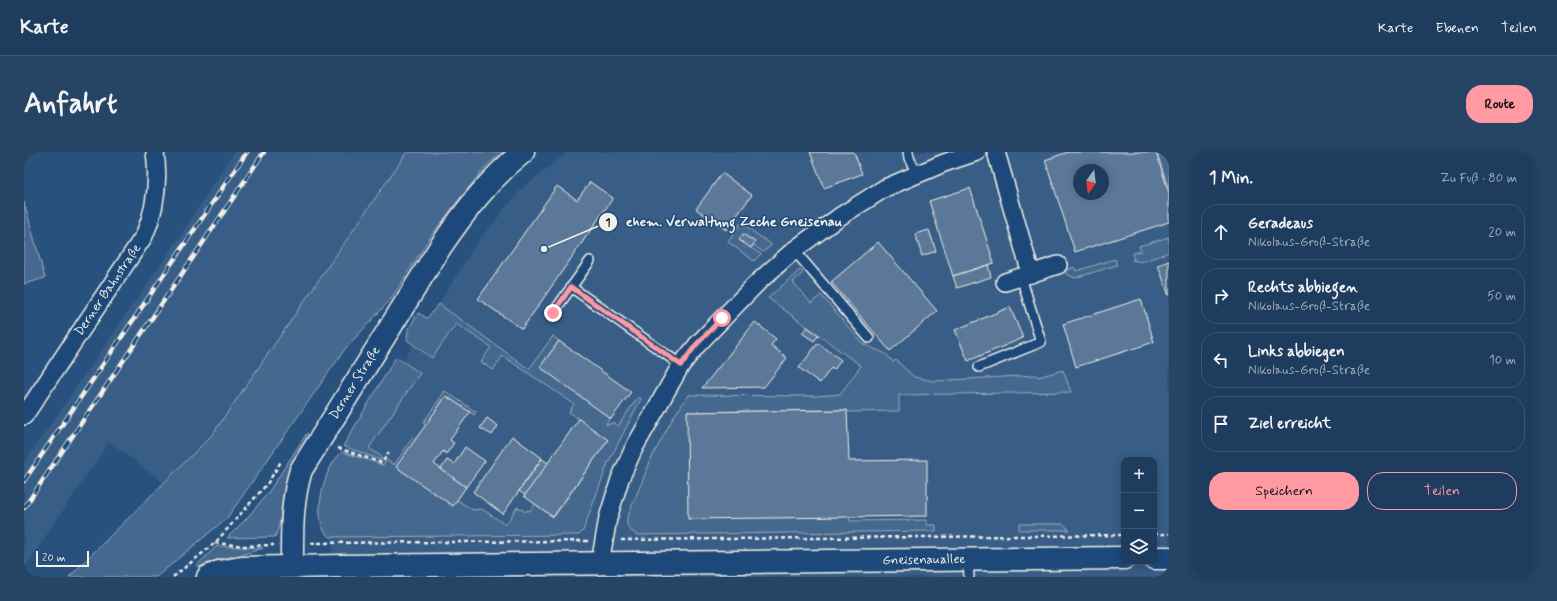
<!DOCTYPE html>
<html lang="de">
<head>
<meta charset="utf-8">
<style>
  body { margin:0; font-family:Mynerve,sans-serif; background:#264464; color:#f1f3f6 }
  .controls { position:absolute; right:12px; bottom:12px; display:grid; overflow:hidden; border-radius:8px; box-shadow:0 2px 10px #0003 }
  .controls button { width:36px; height:36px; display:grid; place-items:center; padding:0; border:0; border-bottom:1px solid #3c5673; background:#1e3d5e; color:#f1f3f6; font:20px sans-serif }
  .compass { position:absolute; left:1049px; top:12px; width:36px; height:36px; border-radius:50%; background:#1e3d5e; box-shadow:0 2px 10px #0003; rotate:194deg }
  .scale { position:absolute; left:12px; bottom:10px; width:53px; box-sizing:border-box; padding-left:4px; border:2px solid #f4f1e8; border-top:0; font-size:11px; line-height:14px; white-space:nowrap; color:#f4f1e8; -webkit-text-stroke:3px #1f4a7a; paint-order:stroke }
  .stop { position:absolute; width:12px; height:12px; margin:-9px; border:3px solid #ff9aa2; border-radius:50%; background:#fff }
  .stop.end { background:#ff9aa2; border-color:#fff; box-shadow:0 1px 4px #0008 }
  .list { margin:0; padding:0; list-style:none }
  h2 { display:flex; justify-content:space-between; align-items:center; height:52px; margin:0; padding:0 16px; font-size:17px }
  h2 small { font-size:13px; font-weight:400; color:#a1aebc }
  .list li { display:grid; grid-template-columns:26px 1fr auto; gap:12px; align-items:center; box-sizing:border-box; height:56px; margin:0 8px 8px; padding:0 8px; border:1px solid #3c5673; border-radius:16px }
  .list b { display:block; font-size:15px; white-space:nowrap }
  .list p { margin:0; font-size:13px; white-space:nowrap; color:#a1aebc }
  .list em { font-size:13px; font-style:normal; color:#a1aebc }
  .actions { display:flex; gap:8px; padding:12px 16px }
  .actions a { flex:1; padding:9px 0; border:1px solid #ff9aa2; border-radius:16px; text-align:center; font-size:14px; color:#ff9aa2 }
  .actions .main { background:#ff9aa2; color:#111 }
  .icon { flex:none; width:22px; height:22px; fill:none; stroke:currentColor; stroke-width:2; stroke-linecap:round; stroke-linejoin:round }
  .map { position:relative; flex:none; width:1145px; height:425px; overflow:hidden; border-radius:16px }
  header { display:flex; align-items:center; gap:24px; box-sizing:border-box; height:56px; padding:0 20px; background:#1e3d5e; border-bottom:1px solid #3c5673 }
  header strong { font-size:19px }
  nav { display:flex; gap:22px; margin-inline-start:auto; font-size:14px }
  .intro { display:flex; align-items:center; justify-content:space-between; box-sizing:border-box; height:96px; padding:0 24px }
  h1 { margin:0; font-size:28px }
  .button { padding:10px 18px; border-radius:16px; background:#ff9aa2; color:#111; font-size:14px; font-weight:700 }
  main { display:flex; gap:24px; padding:0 24px }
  aside { flex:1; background:#1e3d5e; border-radius:16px; box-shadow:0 2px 10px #0003 }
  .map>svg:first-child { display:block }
  .built { fill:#375d86; fill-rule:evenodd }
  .green { fill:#45688e; stroke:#9cacbb }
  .building { fill:#5b7899; stroke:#f4f1e8; fill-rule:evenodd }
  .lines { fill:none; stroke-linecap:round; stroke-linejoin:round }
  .lane-casing { stroke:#f4f1e8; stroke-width:12 }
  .street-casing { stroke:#f4f1e8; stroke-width:20 }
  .secondary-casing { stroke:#f4f1e8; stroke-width:25 }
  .path { stroke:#f4f1e8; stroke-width:2.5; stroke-dasharray:4 3; stroke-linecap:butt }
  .lane { stroke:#1f4a7a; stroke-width:9 }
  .street { stroke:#1f4a7a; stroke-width:17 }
  .secondary { stroke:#1f4a7a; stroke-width:22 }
  .rail-casing { stroke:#f4f1e8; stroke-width:4.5 }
  .rail { stroke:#1f4a7a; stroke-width:3; stroke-dasharray:9; stroke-linecap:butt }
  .route { stroke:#ff9aa2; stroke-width:5 }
  .labels { text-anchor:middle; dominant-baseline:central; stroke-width:3; stroke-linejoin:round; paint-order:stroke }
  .street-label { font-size:13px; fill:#f4f1e8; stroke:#1f4a7a }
  .leader { fill:none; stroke:#f4f1e8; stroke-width:1.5 }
  .callout-dot { fill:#f4f1e8; stroke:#1f4a7a; stroke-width:1.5 }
  .mark-label { font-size:12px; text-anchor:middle; font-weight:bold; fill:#111 }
  .callout-label { font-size:14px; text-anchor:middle; font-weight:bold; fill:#f4f1e8; stroke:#1f4a7a; stroke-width:3; stroke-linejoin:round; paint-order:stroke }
</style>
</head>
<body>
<header>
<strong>Karte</strong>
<nav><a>Karte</a><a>Ebenen</a><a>Teilen</a></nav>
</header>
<div class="intro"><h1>Anfahrt</h1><a class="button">Route</a></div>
<main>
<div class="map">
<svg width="1145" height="425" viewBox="0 0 1145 425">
  <rect width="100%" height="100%" fill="#28517e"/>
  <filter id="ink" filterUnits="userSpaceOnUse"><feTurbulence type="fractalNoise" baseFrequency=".025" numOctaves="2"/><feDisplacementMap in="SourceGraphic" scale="8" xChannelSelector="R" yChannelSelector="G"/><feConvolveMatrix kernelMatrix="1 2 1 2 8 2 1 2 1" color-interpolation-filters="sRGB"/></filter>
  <g filter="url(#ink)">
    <g class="built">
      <path d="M210,0H383L188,283L140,331L85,290L0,417V311L152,90Z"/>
      <path d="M544,0H1145V425H310L304,330L451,93L498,36ZM1055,18H1079V42H1055ZM1100,308H1130V410H1100Z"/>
    </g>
    <g class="green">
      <path d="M383,0H479L463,13L429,55L405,87L367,147L321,197L203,366L132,425H45L188,283Z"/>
      <path d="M1133,0H1145V38Z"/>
      <path d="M0,50L21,126L0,132Z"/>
      <path d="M717,71L748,93L739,100L729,93L727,96L737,102L730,109L704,90Z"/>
      <path d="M1145,85V100L1118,110L1108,108L1110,107L1108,101L1117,99L1115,94Z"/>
      <path d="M1091,107L1093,113L1051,126L1042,122L1041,119L1050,115L1052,119Z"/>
      <path d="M776,118L779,121L769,130L787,151L797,143L839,192L862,202L869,210L872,208L890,225L910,229L1012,223L1014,225L1039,218L1047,240L875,243V259L824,260L823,258H801L663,260L825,365L826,369L903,368V373H912V379L613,383C605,378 602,375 603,366L629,303L650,264L665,243L792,244L816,242L837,214L744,146Z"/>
      <path d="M415,152L505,217L529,184L535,189L516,215L586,265L582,273L590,271L594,274L614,245L617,247L584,311L559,379L555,383L306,385C285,372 300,311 319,300L359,313L363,308L370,313L389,285L392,287L429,354L433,348L449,358L458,357L482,373L493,355L502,360L503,358L506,359L511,352L530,365L584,288L545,260L550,252L479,204L469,218L457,210L467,195L432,172L408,206L383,188L384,178L394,161L403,166Z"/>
      <path d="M372,205L396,221L345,296L358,305L357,308L319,294Z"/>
      <path d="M421,239L452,260L450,263L422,244L402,273L399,271Z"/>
      <path d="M283,281L286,284C276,302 265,319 260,340C256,355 258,371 251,385L203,386L222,367L244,341Z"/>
      <path d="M995,372H1039L1046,378H995Z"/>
      <path d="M193,394L239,396L224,401L195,407L174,415L173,413Z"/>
    </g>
    <g class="building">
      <path d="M786,0H830L838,22L800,36Z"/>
      <path d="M1044,0H1132L1145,41V70L1051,100L1021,8ZM1055,18H1079V42H1055Z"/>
      <path d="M698,21L728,43L702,78L672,57Z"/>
      <path d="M566,30L589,46L498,177L454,147L533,34L553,48Z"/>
      <path d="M946,36L970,111L929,124L905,49Z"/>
      <path d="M905,78L912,99L898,104L891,82Z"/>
      <path d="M719,82L731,90L727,96L715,88Z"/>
      <path d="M854,90L913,159L866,199L807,130Z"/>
      <path d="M1145,109V144L1134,113Z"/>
      <path d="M964,113L967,125L933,136L929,124Z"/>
      <path d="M1117,147L1130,190L1052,215L1039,172Z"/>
      <path d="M986,155L999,186L944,209L931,178Z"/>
      <path d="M731,170L752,187L747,193L763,206L740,235L678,236Z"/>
      <path d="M783,175L795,183L790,189L778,181Z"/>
      <path d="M535,189L607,240L587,267L516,215Z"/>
      <path d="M794,191L817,208L810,218L807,216L796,231L775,216Z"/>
      <path d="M422,244L446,260L426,288L430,291L422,302L419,299L410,312L442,335L429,354L372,315Z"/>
      <path d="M823,258L825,309L903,308V364L664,367L663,260Z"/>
      <path d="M463,266L474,274L468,283L456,276Z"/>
      <path d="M555,267L584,288L529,365L500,344Z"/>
      <path d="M488,284L518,306L479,362L449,340Z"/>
      <path d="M441,295L461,309L442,335L417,317L423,308L430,312Z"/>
      <path d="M518,307L524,311L501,343L495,339Z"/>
    </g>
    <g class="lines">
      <defs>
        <g id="lane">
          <path d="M884,0L885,6L893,22"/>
          <path d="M770,98L845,186"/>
          <path d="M547,135L657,213"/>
          <path d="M529,161L566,109"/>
          <path d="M955,215L1017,190L997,125"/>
          <path d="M944,408L945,425"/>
        </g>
        <g id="street">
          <path d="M972,0L1007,122"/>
          <path d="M981,130L1034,113"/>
          <path d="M0,264L120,84C132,57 135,29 131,0"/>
          <path d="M576,411L584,366L596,327L610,296L657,213L673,193L733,131L770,98L815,65L861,36L920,11L953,0"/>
        </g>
        <g id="secondary">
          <path d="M1130,406H1145"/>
          <path d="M268,415C268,382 267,350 277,318L417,94C441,59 466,26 499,0"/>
          <path d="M184,425L195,420L217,416L319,414L1100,406"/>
        </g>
      </defs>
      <use href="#lane" class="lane-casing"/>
      <use href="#street" class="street-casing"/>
      <use href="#secondary" class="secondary-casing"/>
      <g class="path">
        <path d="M314,296L358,311L365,300"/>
        <path d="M1130,382H1145"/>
        <path d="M597,388L1100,383"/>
        <path d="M191,391L221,394L250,393"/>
        <path d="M287,391L564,389"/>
        <path d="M149,425L191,391L243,332L258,308"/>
      </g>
      <use href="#lane" class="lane"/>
      <use href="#street" class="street"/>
      <use href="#secondary" class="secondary"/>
      <defs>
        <g id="rail">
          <path d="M0,329L223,0"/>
          <path d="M0,356L240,0"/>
        </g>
      </defs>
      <use href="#rail" class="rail-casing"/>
      <use href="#rail" class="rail"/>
    </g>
  </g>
  <g class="lines" filter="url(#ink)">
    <path class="route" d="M529,161L547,135L657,213L672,193L698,166"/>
  </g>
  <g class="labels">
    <g class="street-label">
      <text transform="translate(84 138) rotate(-56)">Derner Bahnstraße</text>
      <text transform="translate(331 231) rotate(-58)">Derner Straße</text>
      <text transform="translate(900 408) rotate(-1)">Gneisenauallee</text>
    </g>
  </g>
  <path class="leader" d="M520 97L584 70"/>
  <g class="callout-dot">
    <circle cx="520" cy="97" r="4"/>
    <circle cx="584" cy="70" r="10"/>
  </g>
  <g class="mark-label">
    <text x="584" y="74">1</text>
  </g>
  <g class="callout-label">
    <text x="710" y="74">ehem. Verwaltung Zeche Gneisenau</text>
  </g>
</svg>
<div class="controls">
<button>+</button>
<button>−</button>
<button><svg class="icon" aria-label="layers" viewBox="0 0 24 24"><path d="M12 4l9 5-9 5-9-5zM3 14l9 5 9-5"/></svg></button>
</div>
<svg class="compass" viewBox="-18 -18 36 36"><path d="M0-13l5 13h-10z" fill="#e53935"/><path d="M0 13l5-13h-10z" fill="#a1aebc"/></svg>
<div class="scale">20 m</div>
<div class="stop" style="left:698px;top:166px"></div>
<div class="stop end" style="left:529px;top:161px"></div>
</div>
<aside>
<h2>1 Min.<small>Zu Fuß · 80 m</small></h2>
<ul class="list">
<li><svg class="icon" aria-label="ahead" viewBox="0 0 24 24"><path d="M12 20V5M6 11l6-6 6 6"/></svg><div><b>Geradeaus</b><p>Nikolaus-Groß-Straße</p></div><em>20 m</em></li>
<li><svg class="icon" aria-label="right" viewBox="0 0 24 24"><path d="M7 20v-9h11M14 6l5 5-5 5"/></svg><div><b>Rechts abbiegen</b><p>Nikolaus-Groß-Straße</p></div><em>50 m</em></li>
<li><svg class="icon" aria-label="left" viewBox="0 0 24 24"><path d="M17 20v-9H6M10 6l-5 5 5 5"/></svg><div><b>Links abbiegen</b><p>Nikolaus-Groß-Straße</p></div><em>10 m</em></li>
<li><svg class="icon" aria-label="arrive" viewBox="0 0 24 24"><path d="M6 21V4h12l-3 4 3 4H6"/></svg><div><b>Ziel erreicht</b></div></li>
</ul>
<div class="actions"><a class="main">Speichern</a><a>Teilen</a></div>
</aside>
</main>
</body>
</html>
